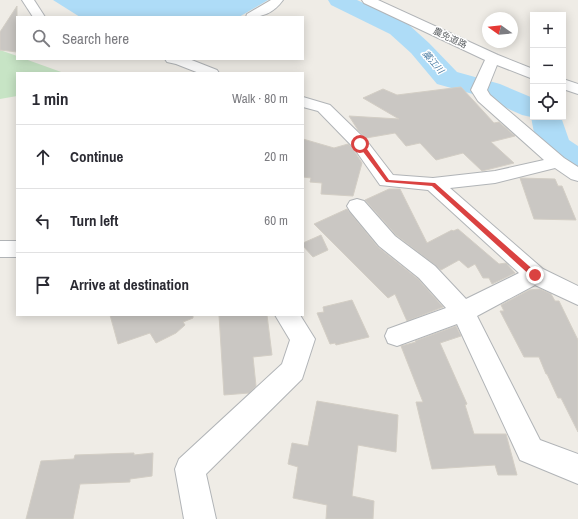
<!DOCTYPE html>
<html lang="en">
<head>
<meta charset="utf-8">
<style>
  body { margin:0; font-family:"Archivo Narrow","Noto Sans JP",sans-serif; background:#f7f7f7; color:#2b2b33 }
  .controls { position:absolute; right:12px; top:12px; display:grid; overflow:hidden; border-radius:0px; box-shadow:0 2px 10px #0003 }
  .controls button { width:36px; height:36px; display:grid; place-items:center; padding:0; border:0; border-bottom:1px solid #e1e1e2; background:#fff; color:#2b2b33; font:20px sans-serif }
  .compass { position:absolute; left:482px; top:12px; width:36px; height:36px; border-radius:50%; background:#fff; box-shadow:0 2px 10px #0003; rotate:285deg }
  .stop { position:absolute; width:12px; height:12px; margin:-9px; border:3px solid #da4241; border-radius:50%; background:#fff }
  .stop.end { background:#da4241; border-color:#fff; box-shadow:0 1px 4px #0008 }
  .list { margin:0; padding:0; list-style:none }
  h2 { display:flex; justify-content:space-between; align-items:center; height:52px; margin:0; padding:0 16px; font-size:17px }
  h2 small { font-size:13px; font-weight:400; color:#7c7c81 }
  .list li { display:grid; grid-template-columns:26px 1fr auto; gap:12px; align-items:center; box-sizing:border-box; height:64px; padding:0 16px; border-top:1px solid #e1e1e2 }
  .list b { display:block; font-size:15px; white-space:nowrap }
  .list em { font-size:13px; font-style:normal; color:#7c7c81 }
  .icon { flex:none; width:22px; height:22px; fill:none; stroke:currentColor; stroke-width:2; stroke-linecap:round; stroke-linejoin:round }
  .map { position:relative; flex:none; width:578px; height:519px; overflow:hidden }
  .search { position:absolute; background:#fff; box-shadow:0 2px 10px #0003; left:16px; top:16px; width:288px; height:44px; display:flex; align-items:center; gap:10px; box-sizing:border-box; padding:0 14px; border-radius:0px; color:#7c7c81; font-size:15px }
  .panel { position:absolute; background:#fff; box-shadow:0 2px 10px #0003; left:16px; top:72px; width:288px; height:244px; border-radius:0px }
  .map>svg:first-child { display:block }
  .green { fill:#c7e4c5 }
  .water { fill:#aedcf7 }
  .lines { fill:none; stroke-linecap:round; stroke-linejoin:round }
  .river { fill:#aedcf7; fill-rule:evenodd }
  .building { fill:#cac7c3; stroke:#d3cec5 }
  .minor-casing { stroke:#b1b4b7; stroke-width:2 }
  .minor { fill:#fff; fill-rule:evenodd }
  .route { fill:#da4241 }
  .labels { text-anchor:middle; dominant-baseline:central; stroke-width:3; stroke-linejoin:round; paint-order:stroke }
  .far-street-label { font-size:9px; fill:#5e6265; stroke:#fff }
  .far-water-label { font-size:9px; font-style:italic; fill:#4879a0; stroke:#fff }
</style>
</head>
<body>
<div class="map">
<svg width="578" height="519" viewBox="0 0 578 519">
  <rect width="100%" height="100%" fill="#efece6"/>
  <path class="green" d="M0,50L17,56V59H25L64,73H17V96L0,99Z"/>
  <path class="water" d="M53,0H268L239,17H80Z"/>
  <g class="lines">
    <path class="river" d="M328,0H357L408,24L429,43L457,72L500,84L533,98V117H561L569,140L578,146V172C564,169 546,158 539,145C534,138 533,126 531,117L522,115L480,96L437,84L411,53L390,34L331,5Z"/>
  </g>
  <g class="building">
    <path d="M17,6V52L0,50V32Z"/>
    <path d="M461,87L494,123L499,122L515,136L491,142L514,163L482,171L463,153L436,160L420,143L406,146L395,133L366,138L358,130L349,116L399,119L363,98L383,89L397,95Z"/>
    <path d="M303,139L334,148L348,144L353,149L362,163L353,196L321,194L322,183L310,182L311,178L303,177Z"/>
    <path d="M520,178L555,179L558,186H562L576,220L534,219Z"/>
    <path d="M389,189H400L427,243L452,230L453,231L458,229L499,264L506,263L515,273L492,284L489,278H483L475,264L468,268L459,260L441,270L396,235L365,200Z"/>
    <path d="M347,209L378,247L418,279L443,307L407,321L395,294L388,298L314,224Z"/>
    <path d="M321,235L328,250L313,257L303,246V243Z"/>
    <path d="M540,289L551,294L555,301H559L578,340V432L561,398H558L547,374H546L539,357H524L500,311H504L501,305L529,290Z"/>
    <path d="M352,300L369,337L336,345L335,343L330,344L317,313L324,312L323,307Z"/>
    <path d="M110,315H193V318L183,322L185,325L176,333L156,343L150,333L118,344Z"/>
    <path d="M219,315H267L272,355L253,357L256,386L249,393L224,395Z"/>
    <path d="M456,326L461,336L440,343L467,404L465,405L474,434H506L517,475H498L495,465L432,469L416,402H423L401,346L416,342L415,341Z"/>
    <path d="M317,401L398,415L396,452L358,445L352,496L374,501L373,519H326L327,505L293,498L298,467L288,464L292,443L308,446Z"/>
    <path d="M134,453V455L153,453L152,476L130,479V482L80,484L73,519H26L41,461L74,459L75,455Z"/>
  </g>
  <g class="lines">
    <defs>
      <g id="minor">
        <path d="M22,0H34L45,17H33Z"/>
        <path d="M271,0H283C273,14 262,17 246,17L247,14Z"/>
        <path d="M362,0H378L498,55L533,69V79L497,65L487,90L490,95L564,158L578,167V181L571,179L555,168L495,183L450,188L543,269L578,286V305L535,285L477,316L540,440L578,454V484L520,460L457,324L397,346L388,343L385,336L388,329L446,308L419,278L379,246L350,211L347,206L350,201L357,199L364,201L395,236L435,266L466,299L519,273L428,190L380,185L354,148L318,111L303,107V97L330,105L366,140L393,175L433,178L495,171L544,160L478,101L471,90L485,60L364,3Z"/>
        <path d="M165,59H189L217,70L219,73H199L176,64L167,62Z"/>
        <path d="M563,79L578,84V94L563,89Z"/>
        <rect x="0" y="241" width="17" height="16"/>
        <path d="M275,315H300L315,339L302,379L206,474L216,519H184L175,469L179,459L282,364L290,340Z"/>
      </g>
    </defs>
    <use href="#minor" class="minor-casing"/>
    <use href="#minor" class="minor"/>
  </g>
  <path class="route" d="M358,142H362L389,180L435,183L537,273V277H532L432,186L386,182L358,145Z"/>
  <g class="labels">
    <g class="far-street-label">
      <text transform="translate(450 38) rotate(25)">農免道路</text>
    </g>
    <g class="far-water-label">
      <text transform="translate(433 62) rotate(49)">藁江川</text>
    </g>
  </g>
</svg>
<div class="controls">
<button>+</button>
<button>−</button>
<button><svg class="icon" aria-label="locate" viewBox="0 0 24 24"><circle cx="12" cy="12" r="6"/><path d="M12 2v4M12 18v4M2 12h4M18 12h4"/></svg></button>
</div>
<svg class="compass" viewBox="-18 -18 36 36"><path d="M0-13l5 13h-10z" fill="#e53935"/><path d="M0 13l5-13h-10z" fill="#7c7c81"/></svg>
<div class="stop" style="left:360px;top:144px"></div>
<div class="stop end" style="left:535px;top:275px"></div>
<div class="search"><svg class="icon" aria-label="search" viewBox="0 0 24 24"><circle cx="10" cy="10" r="6"/><path d="M15 15l6 6"/></svg>Search here</div>
<section class="panel">
<h2>1 min<small>Walk · 80 m</small></h2>
<ul class="list">
<li><svg class="icon" aria-label="ahead" viewBox="0 0 24 24"><path d="M12 20V5M6 11l6-6 6 6"/></svg><div><b>Continue</b></div><em>20 m</em></li>
<li><svg class="icon" aria-label="left" viewBox="0 0 24 24"><path d="M17 20v-9H6M10 6l-5 5 5 5"/></svg><div><b>Turn left</b></div><em>60 m</em></li>
<li><svg class="icon" aria-label="arrive" viewBox="0 0 24 24"><path d="M6 21V4h12l-3 4 3 4H6"/></svg><div><b>Arrive at destination</b></div></li>
</ul>
</section>
</div>
</body>
</html>
